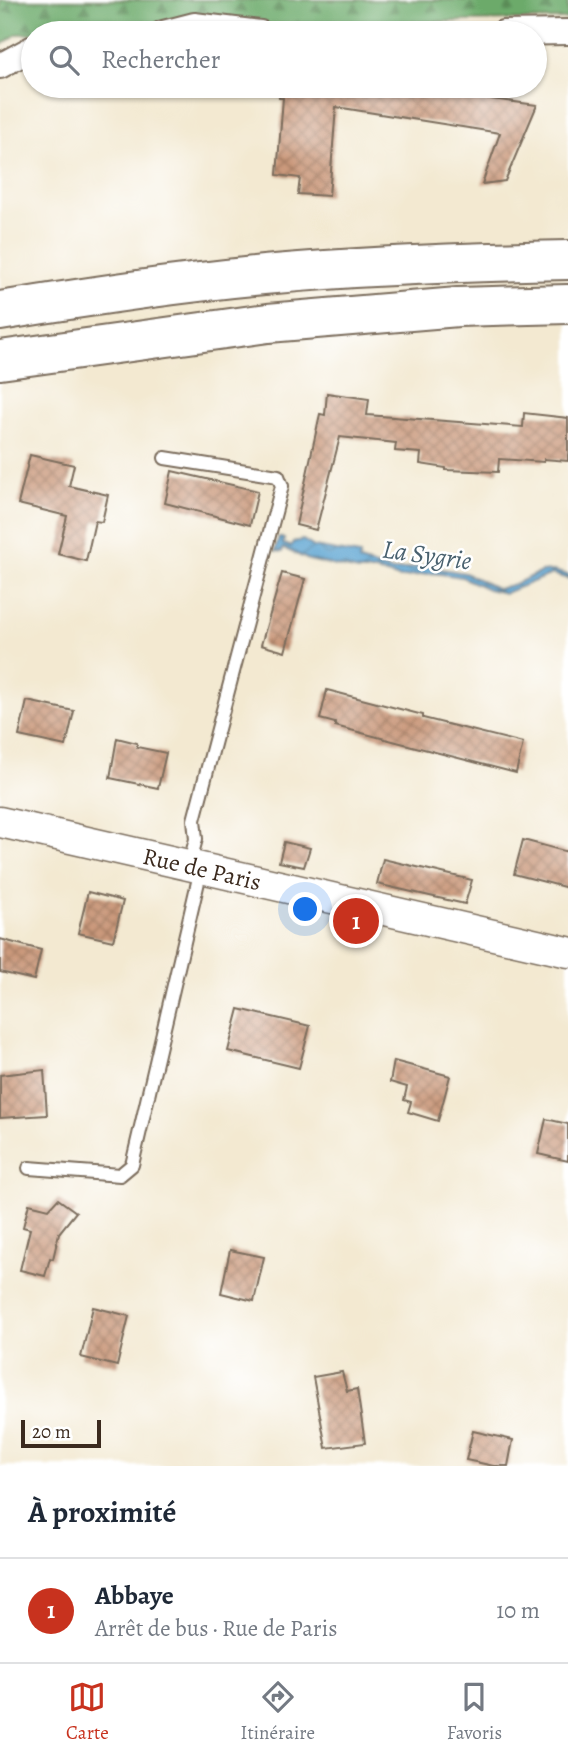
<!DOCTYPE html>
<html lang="fr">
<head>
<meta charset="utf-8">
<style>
  body { margin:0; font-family:Alegreya,serif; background:#f6f6f7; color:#1f2937 }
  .scale { position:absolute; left:21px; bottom:18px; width:80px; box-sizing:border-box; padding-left:7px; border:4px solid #3b2a1e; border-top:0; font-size:19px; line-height:24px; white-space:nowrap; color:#3b2a1e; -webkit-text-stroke:5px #fff; paint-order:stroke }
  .you { position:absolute; left:306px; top:910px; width:24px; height:24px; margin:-18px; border:5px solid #fff; border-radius:50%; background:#1a73e8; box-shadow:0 0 0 10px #1a73e833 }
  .badge { display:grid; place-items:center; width:46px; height:46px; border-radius:50%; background:#c8321e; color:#fff; font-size:23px; font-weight:700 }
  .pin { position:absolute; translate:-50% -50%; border:4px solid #fff; box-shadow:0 2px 7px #0006 }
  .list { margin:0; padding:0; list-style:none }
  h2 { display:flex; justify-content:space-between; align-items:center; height:91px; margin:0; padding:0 28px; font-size:30px }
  h2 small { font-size:23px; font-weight:400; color:#747a83 }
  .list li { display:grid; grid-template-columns:46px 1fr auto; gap:21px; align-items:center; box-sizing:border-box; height:105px; padding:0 28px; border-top:2px solid #e0e1e3 }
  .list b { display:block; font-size:26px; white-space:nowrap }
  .list p { margin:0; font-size:23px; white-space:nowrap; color:#747a83 }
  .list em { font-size:23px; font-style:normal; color:#747a83 }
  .icon { flex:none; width:38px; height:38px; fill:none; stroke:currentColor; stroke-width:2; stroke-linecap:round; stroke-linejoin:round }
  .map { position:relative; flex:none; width:568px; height:1466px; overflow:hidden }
  .search { position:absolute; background:#fff; box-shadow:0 2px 5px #0004; left:21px; right:21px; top:21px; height:77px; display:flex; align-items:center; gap:18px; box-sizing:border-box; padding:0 24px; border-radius:38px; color:#747a83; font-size:26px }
  .sheet { height:196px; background:#fff }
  nav { display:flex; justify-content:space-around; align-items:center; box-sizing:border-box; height:98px; border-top:2px solid #e0e1e3; background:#fff; font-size:19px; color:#747a83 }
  nav a { display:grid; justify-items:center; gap:4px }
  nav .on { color:#c8321e }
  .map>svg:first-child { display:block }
  .forest { fill:url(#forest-firs); stroke:#546a44; stroke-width:2 }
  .water { fill:url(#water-waves); stroke:#4a6677; stroke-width:2 }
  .building { fill:url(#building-cross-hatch) }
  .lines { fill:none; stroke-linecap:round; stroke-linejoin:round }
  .service-casing { stroke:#7b6d5d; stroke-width:16 }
  .minor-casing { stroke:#7b6d5d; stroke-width:28 }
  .tertiary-casing { stroke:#7b6d5d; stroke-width:33 }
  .trunk-casing { stroke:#7b6d5d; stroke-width:42 }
  .service { stroke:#fff; stroke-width:12 }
  .minor { stroke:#fff; stroke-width:24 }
  .tertiary { stroke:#fff; stroke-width:30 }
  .trunk { stroke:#fff; stroke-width:38 }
  .labels { text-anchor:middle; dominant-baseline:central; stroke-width:5; stroke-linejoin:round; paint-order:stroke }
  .street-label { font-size:24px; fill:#3b2a1e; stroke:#fff }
  .water-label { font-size:26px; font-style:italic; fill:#48606e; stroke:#fff }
</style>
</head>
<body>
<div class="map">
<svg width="568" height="1466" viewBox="0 0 568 1466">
  <defs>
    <pattern id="forest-firs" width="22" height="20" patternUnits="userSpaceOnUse" patternTransform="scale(1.75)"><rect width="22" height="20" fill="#6caa6b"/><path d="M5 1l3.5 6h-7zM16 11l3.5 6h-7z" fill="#5a8b57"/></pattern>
    <pattern id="water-waves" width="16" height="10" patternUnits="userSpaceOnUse" patternTransform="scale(1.75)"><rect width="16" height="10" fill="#59a2d0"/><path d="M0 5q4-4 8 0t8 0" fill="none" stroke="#4b84a8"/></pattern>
    <pattern id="building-cross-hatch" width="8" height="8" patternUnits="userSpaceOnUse" patternTransform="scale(1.75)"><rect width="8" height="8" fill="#ca997b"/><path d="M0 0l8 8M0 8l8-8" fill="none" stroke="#a57d64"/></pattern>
  </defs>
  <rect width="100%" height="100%" fill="#fff"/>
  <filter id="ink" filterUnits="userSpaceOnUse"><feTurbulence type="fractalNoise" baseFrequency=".0143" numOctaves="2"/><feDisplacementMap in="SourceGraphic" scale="14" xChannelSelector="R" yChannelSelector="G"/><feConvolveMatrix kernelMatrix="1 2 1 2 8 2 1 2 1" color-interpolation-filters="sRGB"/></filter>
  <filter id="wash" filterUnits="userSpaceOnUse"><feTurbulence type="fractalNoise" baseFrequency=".00686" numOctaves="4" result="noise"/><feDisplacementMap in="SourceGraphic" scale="28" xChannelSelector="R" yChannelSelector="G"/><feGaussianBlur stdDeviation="1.57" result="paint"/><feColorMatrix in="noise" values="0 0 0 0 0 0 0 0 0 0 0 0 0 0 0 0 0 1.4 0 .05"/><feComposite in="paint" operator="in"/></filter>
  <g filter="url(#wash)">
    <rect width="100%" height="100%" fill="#f3e9d1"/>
    <path class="forest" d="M0,0H568V19L283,25L17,34L0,46Z"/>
    <path class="water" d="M279,537L284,539L283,544L291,546L293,542L303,540L314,547L360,555L359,561L393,571L424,566L465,573L498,589L515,584L541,572L553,571L568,575V579L552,574L505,593L488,589L462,577L449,575L432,573L400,578L376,571H359L309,560L283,548L282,552L275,551Z"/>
    <g id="blocks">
      <g class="building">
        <path d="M280,86H393L537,105L505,181L482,184L500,133L336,107L329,196L298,194L300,178L277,175L283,98H279Z"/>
        <path d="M327,393L369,399L367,415L523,427L524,413L568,418V461L544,459V462L499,459L498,472L446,470V468L420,464L421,453L395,451L396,443L340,437L316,530L296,525L320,414L325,415Z"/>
        <path d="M30,455L74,465L69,486L108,495L102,522L95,521L86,561L58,554L67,516L18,504Z"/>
        <path d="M172,471L258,491L250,525L165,503Z"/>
        <path d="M282,573L305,579L285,652L261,645Z"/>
        <path d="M327,690L423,715V718L523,743L516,773L335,726V723L320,719Z"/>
        <path d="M27,701L74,711L66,746L19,736Z"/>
        <path d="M117,738L137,743V747L166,753L158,788L110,778Z"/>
        <path d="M523,840L568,852V888L514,874Z"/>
        <path d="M284,842L310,848L304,867L279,862Z"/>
        <path d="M383,859L472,880L465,904L377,884Z"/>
        <path d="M88,892L123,901L113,941L78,933Z"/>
        <path d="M0,939L41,950L34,980L0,972Z"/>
        <path d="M239,1009L310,1026L299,1068L228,1051Z"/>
        <path d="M394,1061L450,1076L438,1121L408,1112L411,1102L404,1100L407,1087L390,1082Z"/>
        <path d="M44,1070L47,1115L0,1118V1075Z"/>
        <path d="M546,1119L568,1124V1161L538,1154Z"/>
        <path d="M58,1199L76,1212L59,1233L53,1259L50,1258L45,1276L20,1270L30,1229L23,1227L29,1204L49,1209Z"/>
        <path d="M230,1250L264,1257L254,1301L221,1293Z"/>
        <path d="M93,1307L129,1316L117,1366L81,1357Z"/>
        <path d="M342,1372L347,1391L357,1389L365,1443L326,1448L313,1377Z"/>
        <path d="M473,1431L513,1440L508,1466H494L466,1460Z"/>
      </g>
    </g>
  </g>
  <g filter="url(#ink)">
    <use href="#blocks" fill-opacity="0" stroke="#7b6d5d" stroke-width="2"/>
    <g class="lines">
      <defs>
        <g id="service">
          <path d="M165,458L278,476L282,486L194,820L196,839L189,865"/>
          <path d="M29,1168L120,1175L132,1165L201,869"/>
        </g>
        <g id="minor">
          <path d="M163,33L194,25L260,33"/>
          <path d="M503,33L568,32"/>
          <path d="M0,66L33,48"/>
        </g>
        <path id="tertiary" d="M0,822L568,952"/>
        <g id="trunk">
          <path d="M0,311C91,296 183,282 275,274C372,265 470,262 568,260"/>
          <path d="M0,360L268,323L458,307L568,304"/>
        </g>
      </defs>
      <use href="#service" class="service-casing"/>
      <use href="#minor" class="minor-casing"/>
      <use href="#tertiary" class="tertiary-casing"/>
      <use href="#trunk" class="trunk-casing"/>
      <use href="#service" class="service"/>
      <use href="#minor" class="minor"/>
      <use href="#tertiary" class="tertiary"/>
      <use href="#trunk" class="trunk"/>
    </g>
  </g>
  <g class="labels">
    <g class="street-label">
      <text transform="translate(202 869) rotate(13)">Rue de Paris</text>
    </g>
    <g class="water-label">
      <text transform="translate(427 555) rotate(8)">La Sygrie</text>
    </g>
  </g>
</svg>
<div class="scale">20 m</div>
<div class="you"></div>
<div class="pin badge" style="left:356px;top:921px">1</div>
<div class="search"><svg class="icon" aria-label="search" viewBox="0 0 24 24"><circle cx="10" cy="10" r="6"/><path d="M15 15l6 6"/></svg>Rechercher</div>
</div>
<section class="sheet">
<h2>À proximité<small></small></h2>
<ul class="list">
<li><span class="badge">1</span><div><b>Abbaye</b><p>Arrêt de bus · Rue de Paris</p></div><em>10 m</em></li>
</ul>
</section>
<nav>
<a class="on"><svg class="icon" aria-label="map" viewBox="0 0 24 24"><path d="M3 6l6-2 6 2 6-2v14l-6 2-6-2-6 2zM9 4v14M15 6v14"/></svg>Carte</a>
<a><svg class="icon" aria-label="directions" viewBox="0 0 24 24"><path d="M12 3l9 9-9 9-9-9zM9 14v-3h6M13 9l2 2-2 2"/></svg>Itinéraire</a>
<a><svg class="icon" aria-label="saved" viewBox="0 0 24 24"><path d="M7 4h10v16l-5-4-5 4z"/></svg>Favoris</a>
</nav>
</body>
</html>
